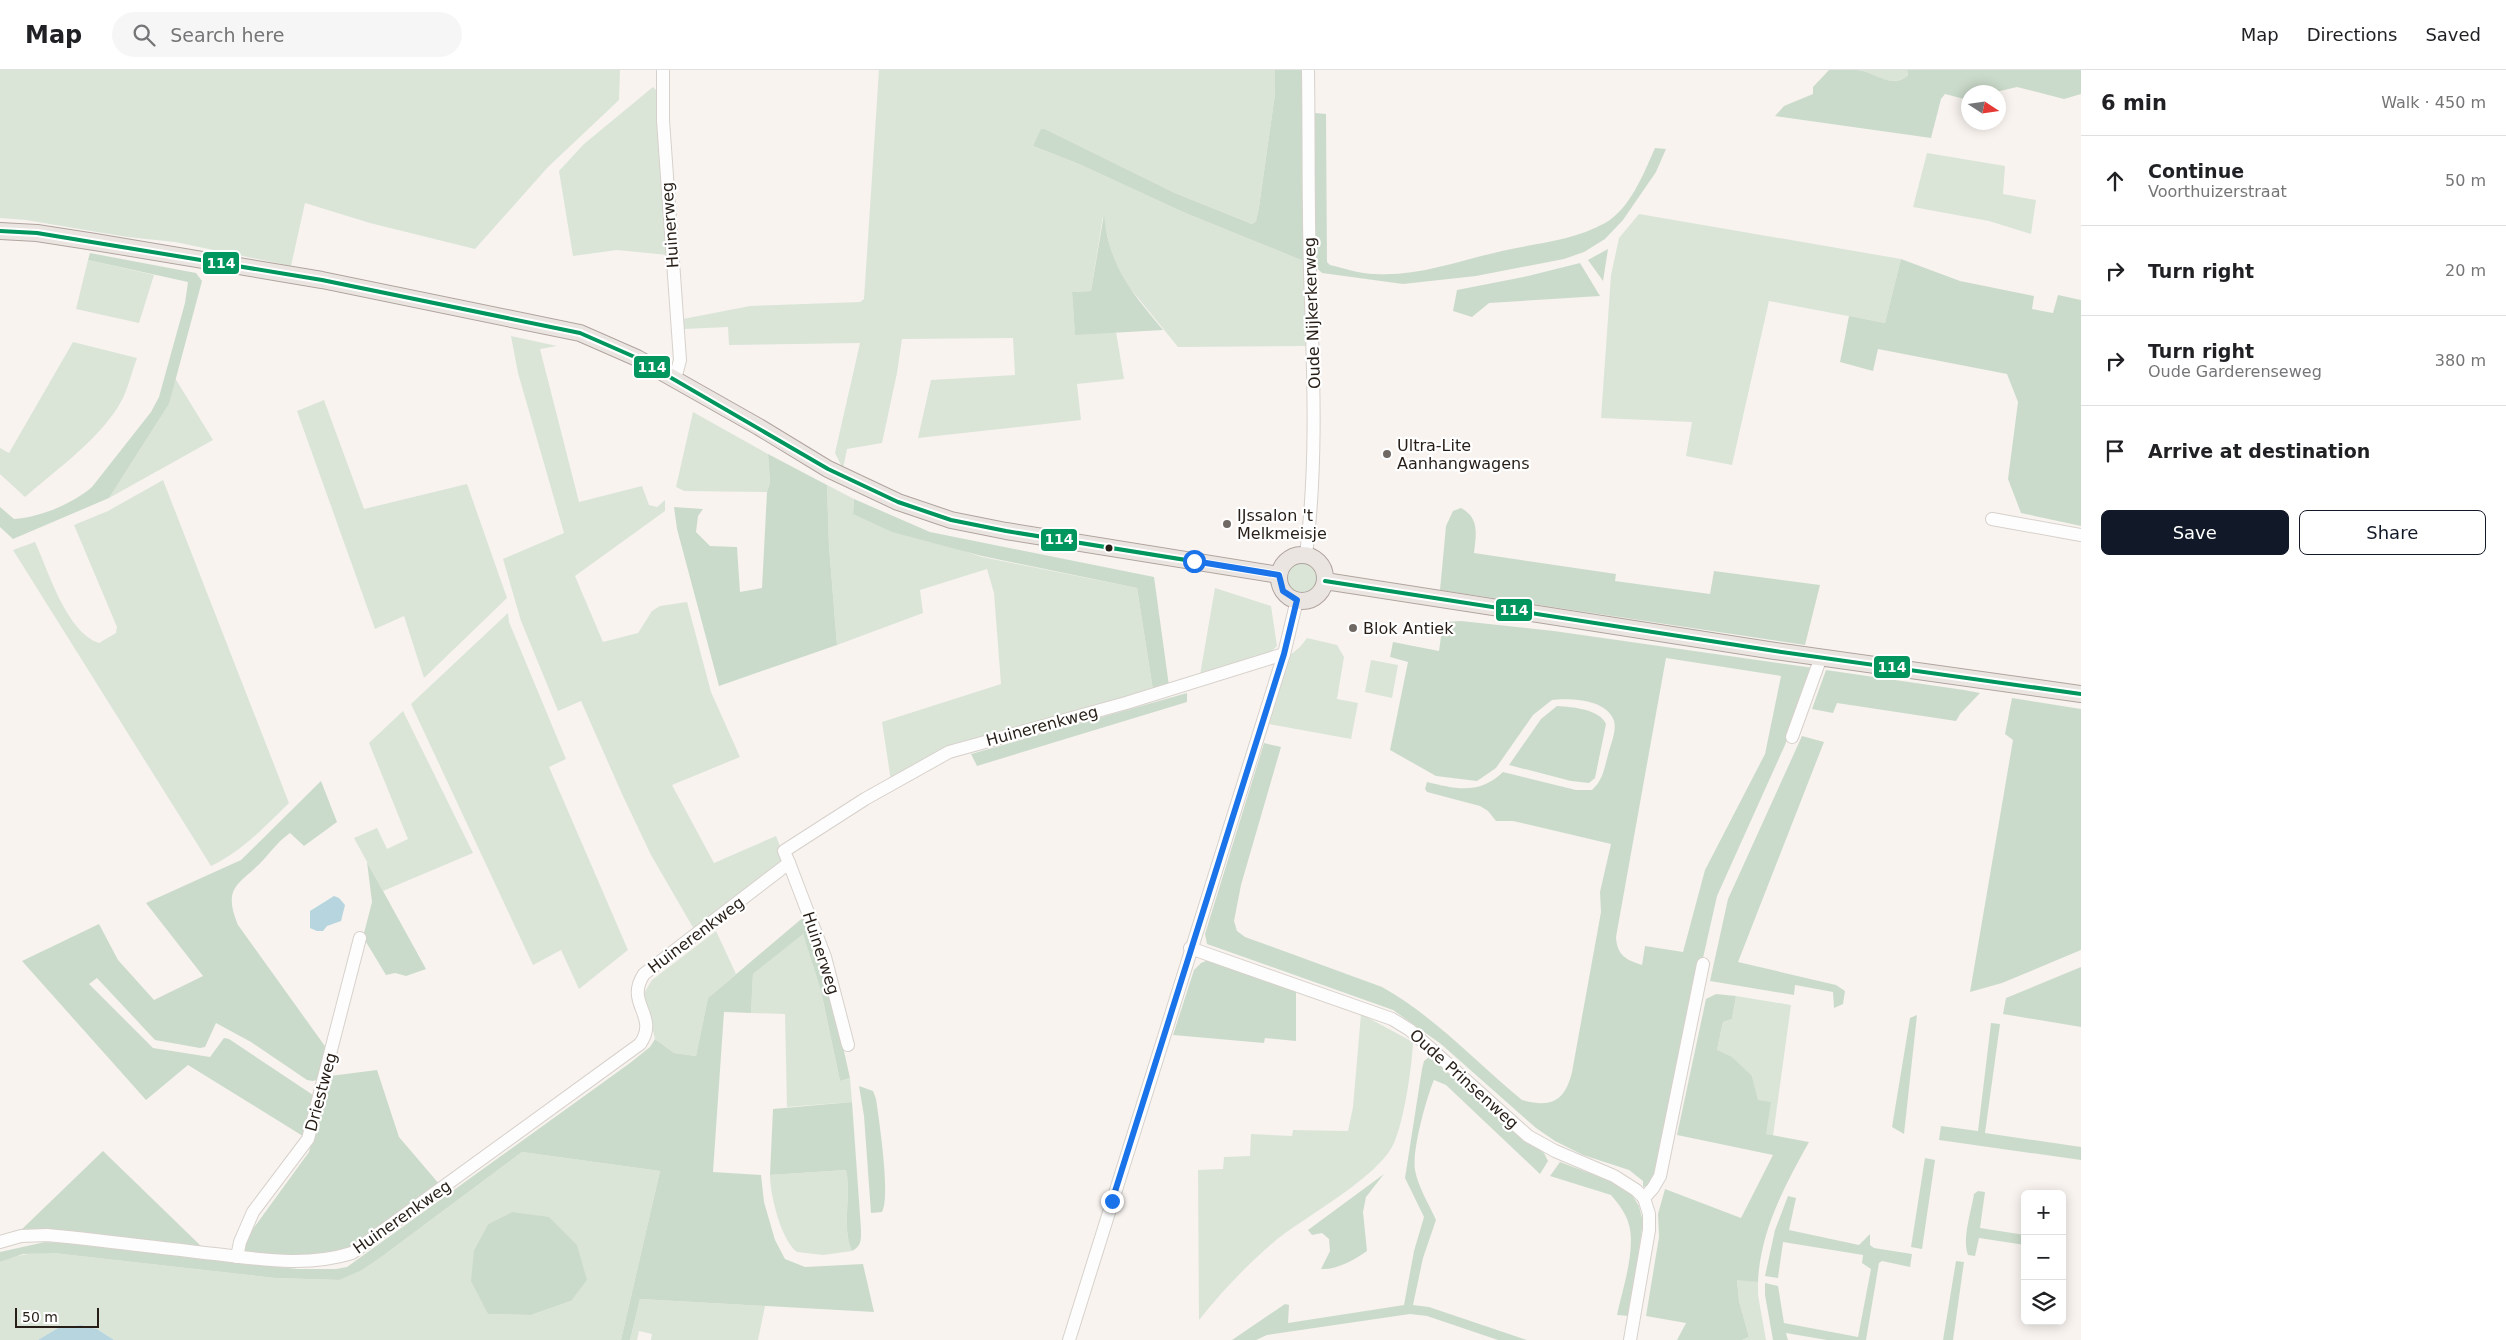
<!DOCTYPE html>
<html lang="en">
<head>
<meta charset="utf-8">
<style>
  body { margin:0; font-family:"DejaVu Sans",sans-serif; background:#f6f6f6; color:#202124 }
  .controls { position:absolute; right:15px; bottom:15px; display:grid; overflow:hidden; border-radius:8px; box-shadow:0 2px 12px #0003 }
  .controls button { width:45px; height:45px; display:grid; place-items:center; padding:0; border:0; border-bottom:1px solid #e0e0e0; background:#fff; color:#202124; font:25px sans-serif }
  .compass { position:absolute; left:1961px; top:15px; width:45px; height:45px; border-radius:50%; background:#fff; box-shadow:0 2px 12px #0003; rotate:102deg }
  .scale { position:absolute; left:15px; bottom:12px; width:84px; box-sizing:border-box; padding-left:5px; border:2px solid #261e17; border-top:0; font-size:14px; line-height:18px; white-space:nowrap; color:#261e17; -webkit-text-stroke:4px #fff; paint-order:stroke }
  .stop { position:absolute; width:15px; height:15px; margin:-11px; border:4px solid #1a73e8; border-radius:50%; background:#fff }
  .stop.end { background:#1a73e8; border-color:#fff; box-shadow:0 1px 5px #0008 }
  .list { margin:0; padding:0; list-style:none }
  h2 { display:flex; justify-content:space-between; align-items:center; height:65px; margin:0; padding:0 20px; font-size:21px }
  h2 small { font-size:16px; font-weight:400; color:#757577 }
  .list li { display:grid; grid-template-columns:32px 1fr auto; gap:15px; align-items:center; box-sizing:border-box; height:90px; padding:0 20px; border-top:1px solid #e0e0e0 }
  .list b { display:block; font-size:19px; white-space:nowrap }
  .list p { margin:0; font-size:16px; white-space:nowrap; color:#757577 }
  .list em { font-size:16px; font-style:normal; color:#757577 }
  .actions { display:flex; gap:10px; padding:15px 20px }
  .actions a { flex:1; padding:11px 0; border:1px solid #111827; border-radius:8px; text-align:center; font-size:18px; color:#111827 }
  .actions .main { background:#111827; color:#fff }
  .icon { flex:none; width:28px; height:28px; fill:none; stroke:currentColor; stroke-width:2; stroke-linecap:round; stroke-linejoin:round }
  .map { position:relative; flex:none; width:2081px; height:1270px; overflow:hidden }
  header { display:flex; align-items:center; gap:30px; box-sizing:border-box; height:70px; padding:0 25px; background:#fff; border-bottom:1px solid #e0e0e0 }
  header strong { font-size:24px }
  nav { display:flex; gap:28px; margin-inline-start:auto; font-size:18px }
  .search { width:350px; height:45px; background:#f6f6f6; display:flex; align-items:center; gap:12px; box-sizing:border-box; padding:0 18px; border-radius:28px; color:#757577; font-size:19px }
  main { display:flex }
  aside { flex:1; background:#fff }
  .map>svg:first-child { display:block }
  .green { fill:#dae5d8; fill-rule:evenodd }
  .forest { fill:#cbdbcb; fill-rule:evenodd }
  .water { fill:#b6d5de }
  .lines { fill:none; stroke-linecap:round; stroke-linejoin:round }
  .minor-casing { stroke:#d7d1cb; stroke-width:14 }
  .major-casing { stroke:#b0a49e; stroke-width:18 }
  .minor { stroke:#fefdfd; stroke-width:12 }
  .major { stroke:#ebe5e2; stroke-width:16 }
  .bus-1-casing { stroke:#fff; stroke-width:8 }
  .bus-1 { stroke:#00965e; stroke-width:4 }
  .route { stroke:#1a73e8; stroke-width:6 }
  .poi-dot { fill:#706963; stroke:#fff; stroke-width:2 }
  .bus-dot { fill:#261e17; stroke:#fff; stroke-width:2 }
  .labels { text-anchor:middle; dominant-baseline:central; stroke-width:4.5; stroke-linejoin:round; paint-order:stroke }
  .street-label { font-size:16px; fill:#261e17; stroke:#fff }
  .poi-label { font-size:16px; fill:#261e17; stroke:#fff; text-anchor:start }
  .line-badge { stroke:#fff; stroke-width:2 }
  .badge-label { font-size:14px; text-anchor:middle; font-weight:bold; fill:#fff }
</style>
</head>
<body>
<header>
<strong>Map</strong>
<div class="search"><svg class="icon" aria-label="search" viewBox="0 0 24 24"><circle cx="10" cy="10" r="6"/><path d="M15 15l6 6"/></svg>Search here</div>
<nav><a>Map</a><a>Directions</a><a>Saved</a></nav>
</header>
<main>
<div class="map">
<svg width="2081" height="1270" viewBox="0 0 2081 1270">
  <rect width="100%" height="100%" fill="#f8f3ef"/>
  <g class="green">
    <path d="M0,0H620L619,30L548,97L475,179L370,153L305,133L291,196L175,172L127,167L26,150L0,148Z"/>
    <path d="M879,0H1275V24L1259,137L1256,151L1252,154L1175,123L1045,59L1033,76L1079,94L1183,142L1306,192L1307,276L1178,277L1121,207L1111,183L1103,146L1091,221L1072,222L1075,264L1116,262L1124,309L1077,314L1081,350L918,368L931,310L1015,305L1013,268L902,269L897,303L882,373L847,379L843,399L835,383L860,273L729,275L728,257L684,259L683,249L750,236L860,232L864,229Z"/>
    <path d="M1859,0H1907L1908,5C1895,18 1873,6 1859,0Z"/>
    <path d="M653,17L656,20L667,185L617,180L573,186L559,101L584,74Z"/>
    <path d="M1927,83L2005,96L2003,124L2036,130L2031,164L1989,151L1913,137Z"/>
    <path d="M1639,144L1901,189L1885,253L1769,231L1732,395L1686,386L1692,352L1601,348L1611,205L1619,168Z"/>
    <path d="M88,190L154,205L139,253L76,239Z"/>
    <path d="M511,266L557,276L540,279L579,432L642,416L649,435L657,437L665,430V441L575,506L603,572L638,563L652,541L660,536L687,532L711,622L740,687L672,715L714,793L776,766L786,791L695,861L651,785L622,724L581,631L558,641L521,551L503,489L564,463L518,303Z"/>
    <path d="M73,272L137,288C132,301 129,315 123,328C104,366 57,399 25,427L0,404V378L9,383Z"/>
    <path d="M175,308L213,370L109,428L169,334Z"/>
    <path d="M324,330L364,439L467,414L507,528L424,608L404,546L375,559L297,341Z"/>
    <path d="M693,342L768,384L770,413L767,422L684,421L676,417Z"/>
    <path d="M163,410L289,733C264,757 243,781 211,796L13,480L35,472C49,502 66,562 99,573L116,563L117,557L74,455L108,441Z"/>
    <path d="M827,415L854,429L853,444L982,487L1137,518L1153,620L987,668L891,711L882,652L1001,614L994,523L987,499L920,520L923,543L837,575L829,476Z"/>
    <circle cx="1302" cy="508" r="16"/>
    <path d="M1215,518L1271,536L1277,576L1272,581L1200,605Z"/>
    <path d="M508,543L509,552L566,689L549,697L628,880L579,919L561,880L533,895L411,634Z"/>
    <path d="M1307,568L1337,575L1344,587L1337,629L1358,633L1351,669L1269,654L1290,585L1300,577Z"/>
    <path d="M1371,590L1398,595L1392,628L1365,622Z"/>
    <path d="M403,641L473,783L383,821L354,768L377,758L387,779L408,769L369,673Z"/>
    <path d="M716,861L736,904L708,928L696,986L674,983L655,969L644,923L652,910Z"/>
    <path d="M803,863L821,921L840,1011L850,1008L852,1032L787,1037L785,944L751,943L753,904Z"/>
    <path d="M1736,926L1791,935L1773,1066L1766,1064L1752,1006L1717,980L1723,952L1732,949Z"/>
    <path d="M1361,944L1413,972C1412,997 1404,1051 1394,1073C1379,1107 1306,1146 1275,1171C1247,1195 1222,1221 1199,1250L1198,1100L1223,1099L1224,1087L1250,1086L1251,1064L1292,1066L1293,1060L1348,1061L1353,1037Z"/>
    <path d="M522,1082L660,1101L621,1270H114L97,1259L81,1255L58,1258L38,1270H0V1192C17,1185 34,1182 53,1183L275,1208L339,1210L384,1185ZM512,1142L571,1231L531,1245L488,1244L474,1180L488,1154Z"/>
    <path d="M846,1100C852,1127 841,1156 852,1181L823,1185L797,1182C781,1170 770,1125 770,1105Z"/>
    <path d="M1737,1209L1758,1212V1225L1766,1270H1742L1749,1267L1739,1231Z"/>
    <path d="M640,1229L765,1236L758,1270H651L652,1264L639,1261L637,1270H630Z"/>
  </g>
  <g class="forest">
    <path d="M1275,0H1302L1306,192L1183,142L1079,94L1033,76L1041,59H1045L1175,123L1252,154L1256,151L1259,137L1275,24Z"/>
    <path d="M1829,0C1839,0 1849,0 1858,0C1873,2 1893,20 1908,5L1907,0H2081V24L2064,29L2017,17L1996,22H1968V30L1945,24L1941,29L1931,68L1775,46L1784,36L1813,24V17Z"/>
    <path d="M1315,43L1326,44L1327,192L1330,195C1344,198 1360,204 1375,204C1417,207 1461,190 1502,181C1536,173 1573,171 1605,153C1630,139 1644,103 1655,78L1666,79L1656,102L1623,150L1605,169L1584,182L1564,189L1476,206L1403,214L1322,203L1315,196Z"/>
    <path d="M1104,144C1109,197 1130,220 1163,260L1075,265L1072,222L1091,221Z"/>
    <path d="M1608,179L1603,211L1588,190Z"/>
    <path d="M90,183L196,203L202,211L169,334L109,428L13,469L0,457V437L14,449C41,447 72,434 92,417L151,342L159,327L185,233L188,212L88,190Z"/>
    <path d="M1901,189L1960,211L2034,226L2032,239L2053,243L2058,225L2081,230V456L2021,443L2008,409L2018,332L2007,304L1878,279L1873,301L1840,292L1849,246L1885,253Z"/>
    <path d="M1580,193L1600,226L1489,233L1472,247L1453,241L1457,220L1528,206Z"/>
    <path d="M768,384L827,415L829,476L837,575L719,616L677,459L674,437L703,439L698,446L696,462L710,476L737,477L740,522L762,518L767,422L770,413Z"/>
    <path d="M854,429L930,462L1154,507L1169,616L1153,620L1137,518L982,486L892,462L853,444Z"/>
    <path d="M1461,438C1480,448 1476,465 1474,483L1616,504L1615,511L1710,524L1714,501L1820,515L1805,575L1440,520L1446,456L1453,441Z"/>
    <path d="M1461,551L1554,561L1814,598L1785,675L1717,826L1652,1114L1643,1117V1111L1629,1100L1583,1085L1555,1071L1536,1058L1441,974L1393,940L1207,874L1205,864L1264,673L1281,677L1241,815L1234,851L1237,861L1245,867L1382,917C1434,946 1476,992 1522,1030C1550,1038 1565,1032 1572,1002L1601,842L1600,822L1611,774L1513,751H1496L1488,741L1480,736L1427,722L1425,719L1427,712C1456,719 1479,725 1503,702L1576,720H1592C1603,710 1604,699 1608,685C1610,676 1617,661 1614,651C1607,629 1570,628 1552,630L1533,645L1496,698L1477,711L1436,706L1390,680L1408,592L1390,587L1393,572L1439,581L1443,552ZM1666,588L1781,606L1765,684L1705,800L1683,882L1645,876L1642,895C1626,890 1617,885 1616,867Z"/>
    <path d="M1826,600L1964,620L1980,623L1960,644L1956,651L1837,633L1833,643L1812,639Z"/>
    <path d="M1187,623V632L977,696L971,684Z"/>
    <path d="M2012,628L2081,639V880L2002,913L1970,922L2013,670L2005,664Z"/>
    <path d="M1557,636C1573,637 1599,639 1606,654L1595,708L1589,713L1571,711L1509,695L1541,649Z"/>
    <path d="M1802,666L1824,672L1738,892L1836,915L1845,921L1843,934L1834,938L1833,922L1795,915L1794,925L1710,911L1728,829Z"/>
    <path d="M321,711L337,752L304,776L290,763C280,770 274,778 265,788C242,814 221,814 238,855L327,979L320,1009L313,1011L307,1010L251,972L216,953L205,977L200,978L155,970L97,908L89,914L153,978L210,987L224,968L229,969L316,1027L306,1068L188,995L146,1030L22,891L99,854L118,890L154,930L203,906L146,833L241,790Z"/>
    <path d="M367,792L426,899L406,906L395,903L386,905L363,867L372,832Z"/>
    <path d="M806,845C825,898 838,953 850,1008L840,1011L821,921L803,864L753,904L751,943L724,942L713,1102L761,1105L764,1132L775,1170L785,1189L805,1197L863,1194L874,1242L640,1229L630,1270H621L660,1101L522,1082L384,1185L360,1201L339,1210L275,1208L53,1183L23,1184L0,1192V1182L45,1172L64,1173L298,1199H336L347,1197L630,993L650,977L655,969L674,983L696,986L708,928Z"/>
    <path d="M1208,890L1296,920V971L1265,968L1264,973L1173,965L1194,900L1201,893Z"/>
    <path d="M2081,897V957L2003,944L2006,928Z"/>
    <path d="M1716,924L1736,926L1732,949L1723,952L1717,980L1732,987L1752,1006L1758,1030L1771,1032L1766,1064L1809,1072C1785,1115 1760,1161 1758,1212L1737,1210L1739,1231L1749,1267L1742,1270H1677L1686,1253L1646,1246L1659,1167L1658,1144L1665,1119L1741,1148L1773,1085L1677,1065L1706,929Z"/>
    <path d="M1917,945L1904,1064L1892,1057L1910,948Z"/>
    <path d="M1991,953L2000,954L1985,1063L2081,1077V1090L1939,1070L1941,1056L1978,1061Z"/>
    <path d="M1429,987H1433L1544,1083L1548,1091L1540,1104L1446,1015L1434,1010C1426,1029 1412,1080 1415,1100C1418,1117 1429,1134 1436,1150L1423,1188L1413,1235L1429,1237L1527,1270H1498L1427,1246L1410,1244L1267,1265L1256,1270H1232L1285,1234L1289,1235L1288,1253L1404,1235L1414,1181L1424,1147L1405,1108L1422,999L1424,991Z"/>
    <path d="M377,1000L399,1067L440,1115L342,1186H286L243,1181L247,1167L309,1082L330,1006Z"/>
    <path d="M859,1016L873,1021L876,1029C879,1049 891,1129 882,1142L871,1143L864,1046Z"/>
    <path d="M852,1032L861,1159C861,1169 862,1176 852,1181C841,1156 852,1127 846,1100L770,1105L773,1039Z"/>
    <path d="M103,1081L201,1176L19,1162Z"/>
    <path d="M1925,1088L1935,1090L1922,1179L1911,1177Z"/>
    <path d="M1560,1092L1613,1112L1632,1125L1639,1136L1643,1152L1629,1246L1617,1245C1622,1221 1636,1180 1629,1155C1627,1145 1618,1133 1611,1125L1550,1106Z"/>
    <path d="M1384,1104L1366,1127L1363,1142L1367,1181C1354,1190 1337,1200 1321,1199L1330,1181L1329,1169L1322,1163L1312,1165L1308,1160Z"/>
    <path d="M1978,1121L1985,1122L1980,1158L2025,1165V1175L1979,1168L1975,1186L1968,1185C1962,1168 1971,1143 1974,1124Z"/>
    <path d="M1788,1126L1796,1128L1789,1160L1859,1175L1870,1164V1175L1874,1178L1912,1184L1910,1197L1882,1191L1879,1193L1866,1270H1827L1786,1263L1788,1270H1773L1765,1225V1213L1778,1216L1784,1253L1858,1267L1871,1199L1862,1193L1863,1185L1783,1172L1778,1208L1765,1206L1775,1160Z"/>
    <path d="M512,1142L549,1147L577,1175L587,1210L571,1231L531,1245L488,1244L471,1211L474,1180L488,1154Z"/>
    <path d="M1956,1191L1964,1192L1953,1270H1943Z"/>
  </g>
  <g class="water">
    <path d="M334,826L339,828L345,835L341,851L327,856L323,861H317L310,858V841Z"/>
    <path d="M81,1255L97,1259L114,1270H38L58,1258Z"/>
  </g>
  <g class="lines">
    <defs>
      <g id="minor">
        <path d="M663,0V50L680,290L675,309"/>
        <path d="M1992,449L2081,465"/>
        <path d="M1306,485C1318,390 1313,296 1310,201C1308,134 1309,67 1308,0"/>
        <path d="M1792,667L1821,587"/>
        <path d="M789,793L825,887L848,975"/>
        <path d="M1190,878L1392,949L1410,960L1528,1066L1555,1081L1614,1106L1636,1120L1644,1128L1649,1144V1160L1630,1270"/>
        <path d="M1644,1128L1653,1118L1660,1106L1703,894"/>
        <path d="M0,1172L21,1166L47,1165C100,1170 153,1177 205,1183C254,1188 304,1198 352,1183L640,974C660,945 624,934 644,904L789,793L784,781L865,729L949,682L1126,633L1284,584"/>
        <path d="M237,1187L240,1172L253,1142L308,1069L360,868"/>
        <path d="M1069,1270L1284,584L1297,530"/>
      </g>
      <g id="major">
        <path d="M0,161L37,163L95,172L322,210L580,263L637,288L759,357L828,399L898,432L951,450L1006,461L1279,505"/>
        <circle cx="1302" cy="508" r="23"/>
        <path d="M1325,511L1775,581L2081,624"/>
      </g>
    </defs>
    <use href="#minor" class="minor-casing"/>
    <use href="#major" class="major-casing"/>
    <use href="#minor" class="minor"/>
    <use href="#major" class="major"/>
    <defs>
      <g id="bus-1">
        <path d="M0,161L37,163L322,210L580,263L637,288L828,399L898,432L951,450L1006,461L1279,505"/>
        <path d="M1325,511L1775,581L2081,624"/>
      </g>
    </defs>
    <use href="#bus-1" class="bus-1-casing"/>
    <use href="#bus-1" class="bus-1"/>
  </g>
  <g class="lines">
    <path class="route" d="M1112,1131L1284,584L1297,530L1283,521L1279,505L1194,491"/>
  </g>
  <g class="poi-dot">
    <circle cx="1387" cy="384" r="5"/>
    <circle cx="1227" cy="454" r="5"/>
    <circle cx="1353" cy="558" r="5"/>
  </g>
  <circle class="bus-dot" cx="1109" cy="478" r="4.5"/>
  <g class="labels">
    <g class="street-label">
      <text transform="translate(670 155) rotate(-94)">Huinerweg</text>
      <text transform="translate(1312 243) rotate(-92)">Oude Nijkerkerweg</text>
      <text transform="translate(1042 656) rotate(-15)">Huinerenkweg</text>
      <text transform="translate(696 865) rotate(-37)">Huinerenkweg</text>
      <text transform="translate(821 883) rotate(72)">Huinerweg</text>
      <text transform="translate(1464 1009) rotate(42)">Oude Prinsenweg</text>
      <text transform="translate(321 1022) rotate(-75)">Driestweg</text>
      <text transform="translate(402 1147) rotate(-35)">Huinerenkweg</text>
    </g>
    <g class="poi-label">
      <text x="1397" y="375">Ultra-Lite<tspan x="1397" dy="18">Aanhangwagens</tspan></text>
      <text x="1237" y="445">IJssalon 't<tspan x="1237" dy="18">Melkmeisje</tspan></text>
      <text x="1363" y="558">Blok Antiek</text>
    </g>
  </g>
  <g class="line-badge">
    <rect x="202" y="181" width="38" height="24" rx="5" fill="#00965e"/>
    <rect x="633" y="285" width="38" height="24" rx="5" fill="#00965e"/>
    <rect x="1040" y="458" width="38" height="24" rx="5" fill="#00965e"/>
    <rect x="1495" y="528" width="38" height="24" rx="5" fill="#00965e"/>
    <rect x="1873" y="585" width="38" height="24" rx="5" fill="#00965e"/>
  </g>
  <g class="badge-label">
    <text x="221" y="198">114</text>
    <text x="652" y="302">114</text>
    <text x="1059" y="474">114</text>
    <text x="1514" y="545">114</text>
    <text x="1892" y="602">114</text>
  </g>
</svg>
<div class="controls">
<button>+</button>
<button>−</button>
<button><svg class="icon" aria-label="layers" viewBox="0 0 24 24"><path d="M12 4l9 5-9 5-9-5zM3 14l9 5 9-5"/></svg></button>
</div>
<svg class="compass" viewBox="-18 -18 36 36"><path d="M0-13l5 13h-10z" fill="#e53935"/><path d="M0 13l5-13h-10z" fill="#757577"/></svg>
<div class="scale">50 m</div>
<div class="stop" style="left:1194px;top:491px"></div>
<div class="stop end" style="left:1112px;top:1131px"></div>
</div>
<aside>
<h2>6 min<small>Walk · 450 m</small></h2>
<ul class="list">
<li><svg class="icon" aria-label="ahead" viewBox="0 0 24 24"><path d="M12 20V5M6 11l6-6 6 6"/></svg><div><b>Continue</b><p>Voorthuizerstraat</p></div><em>50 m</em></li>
<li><svg class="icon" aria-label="right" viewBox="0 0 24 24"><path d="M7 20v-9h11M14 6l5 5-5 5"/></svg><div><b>Turn right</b></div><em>20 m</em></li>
<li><svg class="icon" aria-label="right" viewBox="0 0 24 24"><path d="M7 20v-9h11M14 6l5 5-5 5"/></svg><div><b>Turn right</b><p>Oude Garderenseweg</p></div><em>380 m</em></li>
<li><svg class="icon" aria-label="arrive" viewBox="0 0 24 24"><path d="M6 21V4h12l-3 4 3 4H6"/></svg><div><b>Arrive at destination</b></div></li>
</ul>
<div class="actions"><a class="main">Save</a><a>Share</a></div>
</aside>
</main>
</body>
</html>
